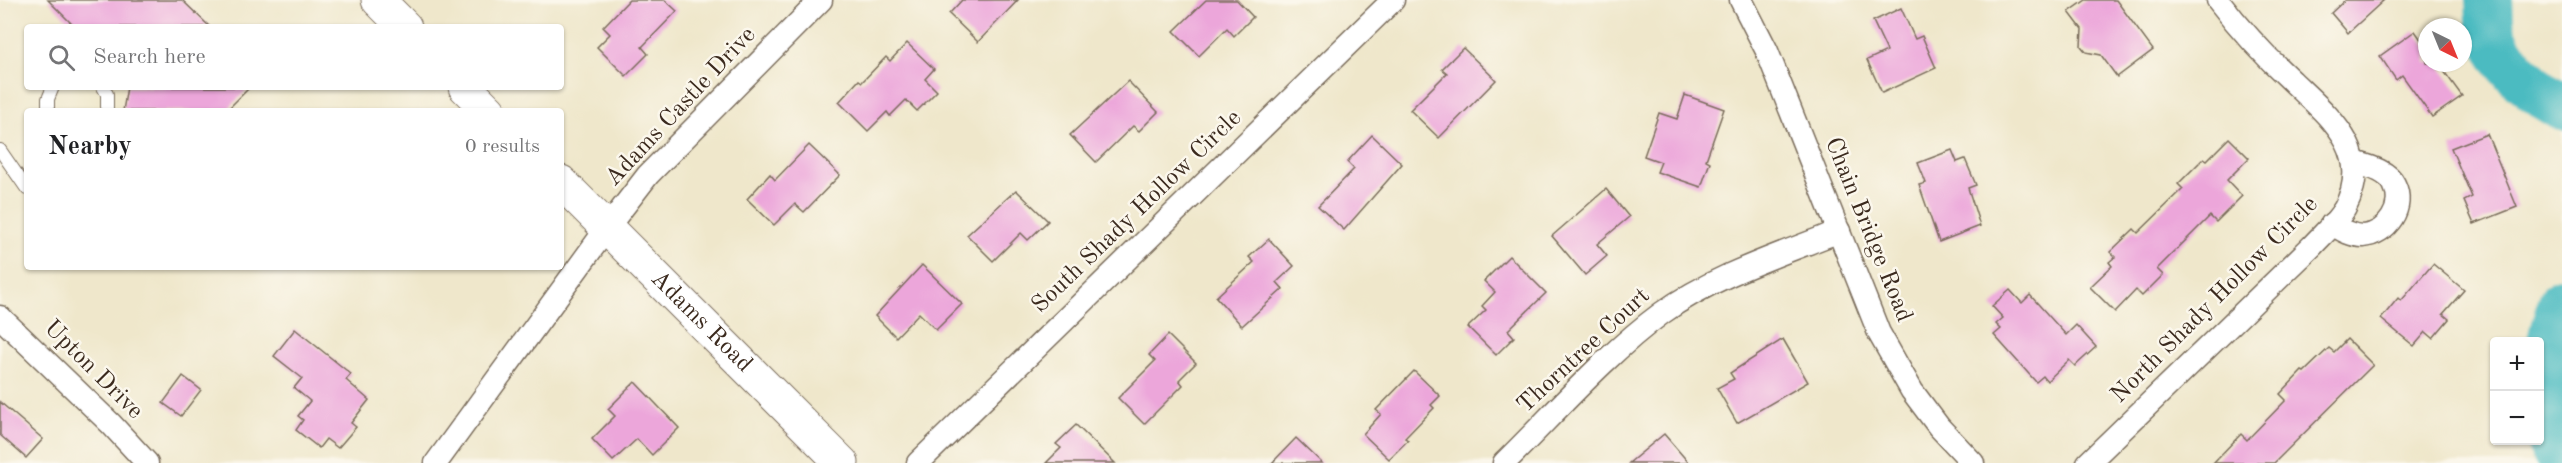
<!DOCTYPE html>
<html lang="en">
<head>
<meta charset="utf-8">
<style>
  body { margin:0; font-family:"Old Standard TT",serif; background:#f6f6f6; color:#202124 }
  .controls { position:absolute; right:18px; bottom:18px; display:grid; overflow:hidden; border-radius:6px; box-shadow:0 2px 4px #0004 }
  .controls button { width:54px; height:54px; display:grid; place-items:center; padding:0; border:0; border-bottom:2px solid #e0e0e0; background:#fff; color:#202124; font:30px sans-serif }
  .compass { position:absolute; left:2418px; top:18px; width:54px; height:54px; border-radius:50%; background:#fff; box-shadow:0 2px 4px #0004; rotate:137deg }
  .list { margin:0; padding:0; list-style:none }
  h2 { display:flex; justify-content:space-between; align-items:center; height:78px; margin:0; padding:0 24px; font-size:26px }
  h2 small { font-size:20px; font-weight:400; color:#757577 }
  .icon { flex:none; width:33px; height:33px; fill:none; stroke:currentColor; stroke-width:2; stroke-linecap:round; stroke-linejoin:round }
  .map { position:relative; flex:none; width:2562px; height:463px; overflow:hidden }
  .search { position:absolute; background:#fff; box-shadow:0 2px 4px #0004; left:24px; top:24px; width:540px; height:66px; display:flex; align-items:center; gap:15px; box-sizing:border-box; padding:0 21px; border-radius:6px; color:#757577; font-size:22px }
  .panel { position:absolute; background:#fff; box-shadow:0 2px 4px #0004; left:24px; top:108px; width:540px; height:162px; border-radius:6px }
  .map>svg:first-child { display:block }
  .lines { fill:none; stroke-linecap:round; stroke-linejoin:round }
  .river { stroke:#4cbbc1; stroke-width:48 }
  .building { fill:#eca6da }
  .lane-casing { stroke:#7a6c5b; stroke-width:14 }
  .street-casing { stroke:#7a6c5b; stroke-width:25 }
  .secondary-casing { stroke:#7a6c5b; stroke-width:35 }
  .lane { stroke:#fff; stroke-width:12 }
  .street { stroke:#fff; stroke-width:22 }
  .secondary { stroke:#fff; stroke-width:33 }
  .labels { text-anchor:middle; dominant-baseline:central; stroke-width:5; stroke-linejoin:round; paint-order:stroke }
  .street-label { font-size:24px; fill:#3b2a1e; stroke:#fbf7ec }
</style>
</head>
<body>
<div class="map">
<svg width="2562" height="463" viewBox="0 0 2562 463">
  <rect width="100%" height="100%" fill="#fbf7ec"/>
  <filter id="ink" filterUnits="userSpaceOnUse"><feTurbulence type="fractalNoise" baseFrequency=".0167" numOctaves="2"/><feDisplacementMap in="SourceGraphic" scale="12" xChannelSelector="R" yChannelSelector="G"/><feConvolveMatrix kernelMatrix="1 2 1 2 8 2 1 2 1" color-interpolation-filters="sRGB"/></filter>
  <filter id="wash" filterUnits="userSpaceOnUse"><feTurbulence type="fractalNoise" baseFrequency=".008" numOctaves="4" result="noise"/><feDisplacementMap in="SourceGraphic" scale="24" xChannelSelector="R" yChannelSelector="G"/><feGaussianBlur stdDeviation="1.35" result="paint"/><feColorMatrix in="noise" values="0 0 0 0 0 0 0 0 0 0 0 0 0 0 0 0 0 1.4 0 .05"/><feComposite in="paint" operator="in"/></filter>
  <g filter="url(#wash)">
    <rect width="100%" height="100%" fill="#efe7cb"/>
    <g class="lines">
      <g class="river">
        <path d="M2489,0C2490,11 2489,23 2492,33C2502,66 2533,90 2562,107"/>
        <path d="M2562,303C2549,337 2529,432 2562,458"/>
      </g>
    </g>
    <g id="blocks">
      <g class="building">
        <path d="M48,0H182L210,27H75Z"/>
        <path d="M629,0H665L677,11L642,47L648,54L626,76L597,47L610,34L603,27Z"/>
        <path d="M962,0H1018L978,42L949,14Z"/>
        <path d="M1206,0H1237L1253,17L1234,36L1227,28L1199,56L1174,31Z"/>
        <path d="M2086,0H2116L2153,50L2117,77L2101,55L2086,52L2081,46L2082,29L2069,12Z"/>
        <path d="M2345,0H2384L2348,33L2331,13Z"/>
        <path d="M1901,8L1915,39L1922,36L1936,68L1882,93L1867,60L1887,51L1873,21Z"/>
        <path d="M2415,31L2427,48V63H2438L2462,96L2432,117L2402,75L2396,80L2380,56Z"/>
        <path d="M907,43L934,69L925,79L937,91L917,111L906,100L890,116L887,112L868,131L839,102L859,80L862,82L886,57L890,61Z"/>
        <path d="M1463,48L1496,80L1439,138L1410,110L1447,73L1442,69Z"/>
        <path d="M1128,81L1158,112L1139,131L1133,126L1096,162L1070,135Z"/>
        <path d="M127,87H250L226,111H123Z"/>
        <path d="M1685,95L1724,109L1706,160L1710,162L1701,187L1657,172L1661,162L1644,156L1659,113L1677,119Z"/>
        <path d="M2487,134L2517,207L2474,224L2464,201L2472,197L2451,148Z"/>
        <path d="M1372,135L1402,164L1344,230L1318,206L1354,169L1347,162Z"/>
        <path d="M2229,138L2249,158L2227,180L2242,196L2216,222L2210,216L2157,269L2163,275L2142,296L2136,290L2115,312L2090,287L2112,266L2109,262L2115,257L2110,252L2134,229L2138,233L2183,189L2178,184L2204,158L2207,160Z"/>
        <path d="M809,145L840,175L804,212L795,204L774,225L747,199L770,174L775,180Z"/>
        <path d="M1952,150L1957,162L1965,159L1976,185L1968,188L1980,226L1939,242L1919,185L1926,183L1918,163Z"/>
        <path d="M1606,189L1629,217L1597,244L1607,256L1585,275L1552,236Z"/>
        <path d="M1016,190L1048,221L1028,240L1021,233L993,261L967,235Z"/>
        <path d="M1269,239L1294,266L1277,282L1283,289L1242,326L1216,297L1254,262L1249,257Z"/>
        <path d="M1509,256L1546,293L1508,330L1514,337L1496,355L1468,327L1486,310L1482,306L1495,292L1484,281Z"/>
        <path d="M2433,264L2464,290L2443,314L2449,319L2433,338L2426,332L2414,346L2381,319L2398,298L2401,301Z"/>
        <path d="M922,265L962,304L936,330L919,313L896,337L875,316Z"/>
        <path d="M2010,290L2022,303L2030,295L2066,335L2076,325L2096,347L2075,366L2069,360L2047,381L2043,376L2036,382L1994,335L2001,329L1996,324L2003,318L1992,306Z"/>
        <path d="M295,329L351,374L346,380L369,400L351,423L356,427L338,448L326,439L319,448L296,430L303,420L298,416L310,401L294,388L302,378L274,356Z"/>
        <path d="M1168,335L1196,363L1179,380L1183,385L1144,424L1118,398L1155,361L1149,355Z"/>
        <path d="M1783,339L1808,382L1737,423L1717,388L1734,379L1730,373Z"/>
        <path d="M2347,339L2373,365L2274,463H2213L2241,434L2247,440L2286,400L2280,394L2302,371L2304,372L2329,348L2334,352Z"/>
        <path d="M1414,371L1440,396L1431,405L1434,408L1405,438L1408,440L1389,459L1363,434L1381,414L1376,410Z"/>
        <path d="M183,376L201,390L181,416L163,403Z"/>
        <path d="M635,382L679,428L652,455L637,439L613,461L592,439L615,416L608,409Z"/>
        <path d="M0,402L43,439L26,458L0,435Z"/>
        <path d="M1076,425L1115,463H1046L1061,448L1056,444Z"/>
        <path d="M1664,434L1689,463H1629Z"/>
        <path d="M1296,438L1322,463H1272Z"/>
      </g>
    </g>
  </g>
  <g filter="url(#ink)">
    <use href="#blocks" fill-opacity="0" stroke="#7a6c5b" stroke-width="1.5"/>
    <g class="lines">
      <defs>
        <g id="lane">
          <path d="M103,87L107,94V111"/>
          <path d="M48,111V99L53,87"/>
          <path d="M0,150L27,189"/>
        </g>
        <g id="street">
          <path d="M1741,0L1767,51L1879,333L1912,391L1939,427L1973,463"/>
          <path d="M2332,224C2342,230 2351,236 2363,236C2387,234 2406,207 2394,184C2387,170 2367,166 2354,162"/>
          <path d="M0,317L111,424L147,463"/>
          <path d="M436,463L607,228L648,175L821,0"/>
          <path d="M918,463L1393,0"/>
          <path d="M1504,463C1554,414 1606,354 1662,313C1715,275 1780,255 1839,231"/>
          <path d="M2088,463L2312,246C2323,234 2337,222 2345,208C2375,151 2328,116 2292,81C2265,56 2240,29 2218,0"/>
        </g>
        <g id="secondary">
          <path d="M378,0L405,27"/>
          <path d="M465,87L489,111"/>
          <path id="s1" d="M561,182L842,463"/>
        </g>
      </defs>
      <use href="#lane" class="lane-casing"/>
      <use href="#street" class="street-casing"/>
      <use href="#secondary" class="secondary-casing"/>
      <use href="#lane" class="lane"/>
      <use href="#street" class="street"/>
      <use href="#secondary" class="secondary"/>
    </g>
  </g>
  <g class="labels">
    <g class="street-label">
      <text transform="translate(681 107) rotate(-47)">Adams Castle Drive</text>
      <text transform="translate(1137 212) rotate(-44)">South Shady Hollow Circle</text>
      <text transform="translate(1868 230) rotate(68)">Chain Bridge Road</text>
      <text transform="translate(2215 300) rotate(-45)">North Shady Hollow Circle</text>
      <text stroke="none"><textPath href="#s1" startOffset="198">Adams Road</textPath></text>
      <text transform="translate(1584 351) rotate(-43)">Thorntree Court</text>
      <text transform="translate(93 370) rotate(45)">Upton Drive</text>
    </g>
  </g>
</svg>
<div class="controls">
<button>+</button>
<button>−</button>
</div>
<svg class="compass" viewBox="-18 -18 36 36"><path d="M0-13l5 13h-10z" fill="#e53935"/><path d="M0 13l5-13h-10z" fill="#757577"/></svg>
<div class="search"><svg class="icon" aria-label="search" viewBox="0 0 24 24"><circle cx="10" cy="10" r="6"/><path d="M15 15l6 6"/></svg>Search here</div>
<section class="panel">
<h2>Nearby<small>0 results</small></h2>
<ul class="list">
</ul>
</section>
</div>
</body>
</html>
